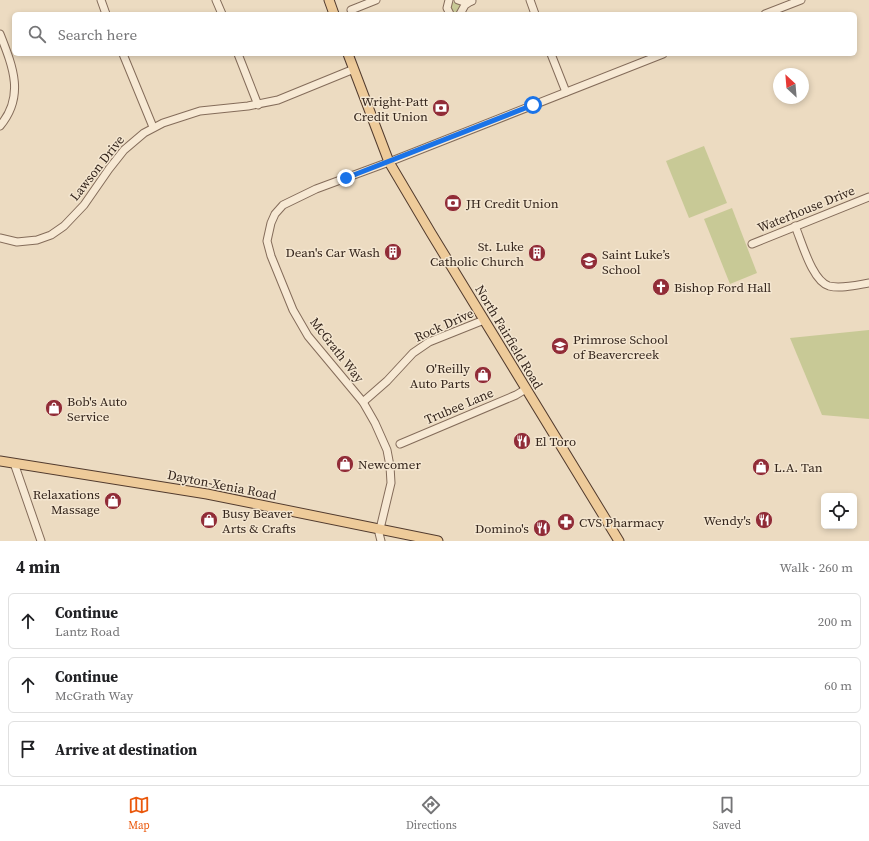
<!DOCTYPE html>
<html lang="en">
<head>
<meta charset="utf-8">
<style>
  body { margin:0; font-family:"Source Serif 4",serif; background:#f2f2f2; color:#202124 }
  .controls { position:absolute; right:12px; bottom:12px; display:grid; overflow:hidden; border-radius:6px; box-shadow:0 2px 6px #0003 }
  .controls button { width:36px; height:36px; display:grid; place-items:center; padding:0; border:0; border-bottom:1px solid #e0e0e0; background:#fff; color:#202124; font:20px sans-serif }
  .compass { position:absolute; left:773px; top:68px; width:36px; height:36px; border-radius:50%; background:#fff; box-shadow:0 2px 6px #0003; rotate:334deg }
  .stop { position:absolute; width:12px; height:12px; margin:-9px; border:3px solid #1a73e8; border-radius:50%; background:#fff }
  .stop.end { background:#1a73e8; border-color:#fff; box-shadow:0 1px 4px #0008 }
  .list { margin:0; padding:0; list-style:none }
  h2 { display:flex; justify-content:space-between; align-items:center; height:52px; margin:0; padding:0 16px; font-size:17px }
  h2 small { font-size:13px; font-weight:400; color:#757577 }
  .list li { display:grid; grid-template-columns:26px 1fr auto; gap:12px; align-items:center; box-sizing:border-box; height:56px; margin:0 8px 8px; padding:0 8px; border:1px solid #e0e0e0; border-radius:6px }
  .list b { display:block; font-size:15px; white-space:nowrap }
  .list p { margin:0; font-size:13px; white-space:nowrap; color:#757577 }
  .list em { font-size:13px; font-style:normal; color:#757577 }
  .icon { flex:none; width:22px; height:22px; fill:none; stroke:currentColor; stroke-width:2; stroke-linecap:round; stroke-linejoin:round }
  .map { position:relative; flex:none; width:869px; height:541px; overflow:hidden }
  .search { position:absolute; background:#fff; box-shadow:0 2px 6px #0003; left:12px; right:12px; top:12px; height:44px; display:flex; align-items:center; gap:10px; box-sizing:border-box; padding:0 14px; border-radius:6px; color:#757577; font-size:15px }
  .sheet { height:244px; background:#fff }
  nav { display:flex; justify-content:space-around; align-items:center; box-sizing:border-box; height:56px; border-top:1px solid #e0e0e0; background:#fff; font-size:11px; color:#757577 }
  nav a { display:grid; justify-items:center; gap:2px }
  nav .on { color:#ea580c }
  .map>svg:first-child { display:block }
  .green { fill:#c8c996 }
  .lines { fill:none; stroke-linecap:round; stroke-linejoin:round }
  .minor-casing { stroke:#846c5a; stroke-width:9 }
  .major-casing { stroke:#523b2e; stroke-width:11 }
  .minor { stroke:#f7e9d4; stroke-width:7 }
  .major { stroke:#eecb9a; stroke-width:9 }
  .route { stroke:#1a73e8; stroke-width:5 }
  .labels { text-anchor:middle; dominant-baseline:central; stroke-width:3; stroke-linejoin:round; paint-order:stroke }
  .poi-label { font-size:13px; fill:#35261d; stroke:#f4e6d0; text-anchor:start }
  .street-label { font-size:13px; fill:#35261d; stroke:#f4e6d0 }
</style>
</head>
<body>
<div class="map">
<svg width="869" height="541" viewBox="0 0 869 541">
  <rect width="100%" height="100%" fill="#ecdbc1"/>
  <g class="green">
    <circle cx="455" cy="7" r="5"/>
    <path d="M704,146L727,203L689,218L666,161Z"/>
    <path d="M732,208L757,273L730,284L704,219Z"/>
    <path d="M869,330V419L822,415L790,338Z"/>
  </g>
  <g class="lines">
    <defs>
      <g id="minor">
        <path d="M101,0L106,14"/>
        <path d="M216,0L222,14"/>
        <path d="M449,0L447,8L450,14"/>
        <path d="M458,0L464,2L472,1"/>
        <path d="M530,0L535,14"/>
        <path d="M351,10L376,0"/>
        <path d="M460,14L465,5L471,1"/>
        <path d="M765,14L801,0"/>
        <path d="M0,34C13,67 25,96 0,126"/>
        <path d="M123,54L153,127"/>
        <path d="M238,54L258,105"/>
        <path d="M551,54L566,92"/>
        <path d="M795,226C802,242 812,281 829,286C841,289 857,285 869,283"/>
        <path d="M0,238L17,242L37,240L51,235L64,226L84,205L109,169L124,150L144,133L163,123L200,111L248,106L278,100L354,69"/>
        <path d="M752,244L869,197"/>
        <path d="M363,402L387,381L413,353L429,342L484,320"/>
        <path d="M400,444L516,395L526,389"/>
        <path d="M14,463L41,541"/>
        <path d="M381,541L379,533L391,483L390,466L387,450L375,423L363,402L308,336L293,310L271,256L267,241L271,223L275,214L283,205L316,189L389,162L663,54"/>
      </g>
      <g id="major">
        <path d="M329,0L334,14"/>
        <path d="M348,54L389,162L431,233L619,541"/>
        <path d="M0,461L207,494L438,541"/>
      </g>
    </defs>
    <use href="#minor" class="minor-casing"/>
    <use href="#major" class="major-casing"/>
    <use href="#minor" class="minor"/>
    <use href="#major" class="major"/>
  </g>
  <g class="lines">
    <path class="route" d="M346,178L533,105"/>
  </g>
  <defs>
    <symbol id="bank-disc" viewBox="-11 -11 22 22"><circle r="9.5" fill="#912c37" stroke="#f4e6d0"/><path d="M-6-4H6V4H-6ZM0-2.3a2.3 2.3 0 1 0 0 4.6a2.3 2.3 0 1 0 0-4.6Z" fill="#fff"/></symbol>
    <symbol id="building-disc" viewBox="-11 -11 22 22"><circle r="9.5" fill="#912c37" stroke="#f4e6d0"/><path d="M-4-6H4V6H1V3H-1V6H-4ZM-2.5-4.3h1.7v1.8h-1.7ZM.8-4.3h1.7v1.8H.8ZM-2.5-1h1.7V.8h-1.7ZM.8-1h1.7V.8H.8Z" fill="#fff"/></symbol>
    <symbol id="school-disc" viewBox="-11 -11 22 22"><circle r="9.5" fill="#912c37" stroke="#f4e6d0"/><path d="M0-5L7-2L0 1L-7-2ZM-4 1L0 2.5L4 1V4Q0 6-4 4Z" fill="#fff"/></symbol>
    <symbol id="church-disc" viewBox="-11 -11 22 22"><circle r="9.5" fill="#912c37" stroke="#f4e6d0"/><path d="M-1.2-6h2.4v3.5h3.3v2.4h-3.3V6h-2.4V-.1h-3.3v-2.4h3.3Z" fill="#fff"/></symbol>
    <symbol id="shop-disc" viewBox="-11 -11 22 22"><circle r="9.5" fill="#912c37" stroke="#f4e6d0"/><path d="M-5-2.5h2.3a2.7 3.5 0 0 1 5.4 0H5L5.5 6h-11ZM-1.5-2.5h3a1.5 2.3 0 0 0-3 0Z" fill="#fff"/></symbol>
    <symbol id="restaurant-disc" viewBox="-11 -11 22 22"><circle r="9.5" fill="#912c37" stroke="#f4e6d0"/><path d="M-5-6h1v4h1v-4h1v4h1v-4h1v5L-1.5 .5V6h-2V.5L-5-1ZM5-6V6H3V1.5H1.5Q1.5-4 5-6Z" fill="#fff"/></symbol>
    <symbol id="pharmacy-disc" viewBox="-11 -11 22 22"><circle r="9.5" fill="#912c37" stroke="#f4e6d0"/><path d="M-2-6h4v4h4v4h-4v4h-4v-4h-4v-4h4Z" fill="#fff"/></symbol>
  </defs>
  <g fill-rule="evenodd">
    <use href="#bank-disc" x="431" y="98" width="20" height="20"/>
    <use href="#bank-disc" x="443" y="193" width="20" height="20"/>
    <use href="#building-disc" x="383" y="242" width="20" height="20"/>
    <use href="#building-disc" x="527" y="243" width="20" height="20"/>
    <use href="#school-disc" x="579" y="251" width="20" height="20"/>
    <use href="#church-disc" x="651" y="277" width="20" height="20"/>
    <use href="#school-disc" x="550" y="336" width="20" height="20"/>
    <use href="#shop-disc" x="473" y="365" width="20" height="20"/>
    <use href="#shop-disc" x="44" y="398" width="20" height="20"/>
    <use href="#restaurant-disc" x="512" y="431" width="20" height="20"/>
    <use href="#shop-disc" x="335" y="454" width="20" height="20"/>
    <use href="#shop-disc" x="751" y="457" width="20" height="20"/>
    <use href="#shop-disc" x="103" y="491" width="20" height="20"/>
    <use href="#shop-disc" x="199" y="510" width="20" height="20"/>
    <use href="#restaurant-disc" x="754" y="510" width="20" height="20"/>
    <use href="#pharmacy-disc" x="556" y="512" width="20" height="20"/>
    <use href="#restaurant-disc" x="532" y="518" width="20" height="20"/>
  </g>
  <g class="labels">
    <g class="poi-label">
      <text x="428" y="101" text-anchor="end">Wright-Patt<tspan x="428" dy="15">Credit Union</tspan></text>
      <text x="466" y="203">JH Credit Union</text>
      <text x="524" y="246" text-anchor="end">St. Luke<tspan x="524" dy="15">Catholic Church</tspan></text>
      <text x="380" y="252" text-anchor="end">Dean's Car Wash</text>
      <text x="602" y="254">Saint Luke’s<tspan x="602" dy="15">School</tspan></text>
      <text x="674" y="287">Bishop Ford Hall</text>
      <text x="573" y="339">Primrose School<tspan x="573" dy="15">of Beavercreek</tspan></text>
      <text x="470" y="368" text-anchor="end">O'Reilly<tspan x="470" dy="15">Auto Parts</tspan></text>
      <text x="67" y="401">Bob's Auto<tspan x="67" dy="15">Service</tspan></text>
      <text x="535" y="441">El Toro</text>
      <text x="358" y="464">Newcomer</text>
      <text x="774" y="467">L.A. Tan</text>
      <text x="100" y="494" text-anchor="end">Relaxations<tspan x="100" dy="15">Massage</tspan></text>
      <text x="222" y="513">Busy Beaver<tspan x="222" dy="15">Arts &amp; Crafts</tspan></text>
      <text x="751" y="520" text-anchor="end">Wendy's</text>
      <text x="579" y="522">CVS Pharmacy</text>
      <text x="529" y="528" text-anchor="end">Domino's</text>
    </g>
    <g class="street-label">
      <text transform="translate(97 168) rotate(-52)">Lawson Drive</text>
      <text transform="translate(806 209) rotate(-22)">Waterhouse Drive</text>
      <text transform="translate(444 325) rotate(-24)">Rock Drive</text>
      <text transform="translate(509 337) rotate(59)">North Fairfield Road</text>
      <text transform="translate(337 350) rotate(52)">McGrath Way</text>
      <text transform="translate(459 406) rotate(-23)">Trubee Lane</text>
      <text transform="translate(222 485) rotate(11)">Dayton-Xenia Road</text>
    </g>
  </g>
</svg>
<div class="controls">
<button><svg class="icon" aria-label="locate" viewBox="0 0 24 24"><circle cx="12" cy="12" r="6"/><path d="M12 2v4M12 18v4M2 12h4M18 12h4"/></svg></button>
</div>
<svg class="compass" viewBox="-18 -18 36 36"><path d="M0-13l5 13h-10z" fill="#e53935"/><path d="M0 13l5-13h-10z" fill="#757577"/></svg>
<div class="stop" style="left:533px;top:105px"></div>
<div class="stop end" style="left:346px;top:178px"></div>
<div class="search"><svg class="icon" aria-label="search" viewBox="0 0 24 24"><circle cx="10" cy="10" r="6"/><path d="M15 15l6 6"/></svg>Search here</div>
</div>
<section class="sheet">
<h2>4 min<small>Walk · 260 m</small></h2>
<ul class="list">
<li><svg class="icon" aria-label="ahead" viewBox="0 0 24 24"><path d="M12 20V5M6 11l6-6 6 6"/></svg><div><b>Continue</b><p>Lantz Road</p></div><em>200 m</em></li>
<li><svg class="icon" aria-label="ahead" viewBox="0 0 24 24"><path d="M12 20V5M6 11l6-6 6 6"/></svg><div><b>Continue</b><p>McGrath Way</p></div><em>60 m</em></li>
<li><svg class="icon" aria-label="arrive" viewBox="0 0 24 24"><path d="M6 21V4h12l-3 4 3 4H6"/></svg><div><b>Arrive at destination</b></div></li>
</ul>
</section>
<nav>
<a class="on"><svg class="icon" aria-label="map" viewBox="0 0 24 24"><path d="M3 6l6-2 6 2 6-2v14l-6 2-6-2-6 2zM9 4v14M15 6v14"/></svg>Map</a>
<a><svg class="icon" aria-label="directions" viewBox="0 0 24 24"><path d="M12 3l9 9-9 9-9-9zM9 14v-3h6M13 9l2 2-2 2"/></svg>Directions</a>
<a><svg class="icon" aria-label="saved" viewBox="0 0 24 24"><path d="M7 4h10v16l-5-4-5 4z"/></svg>Saved</a>
</nav>
</body>
</html>
